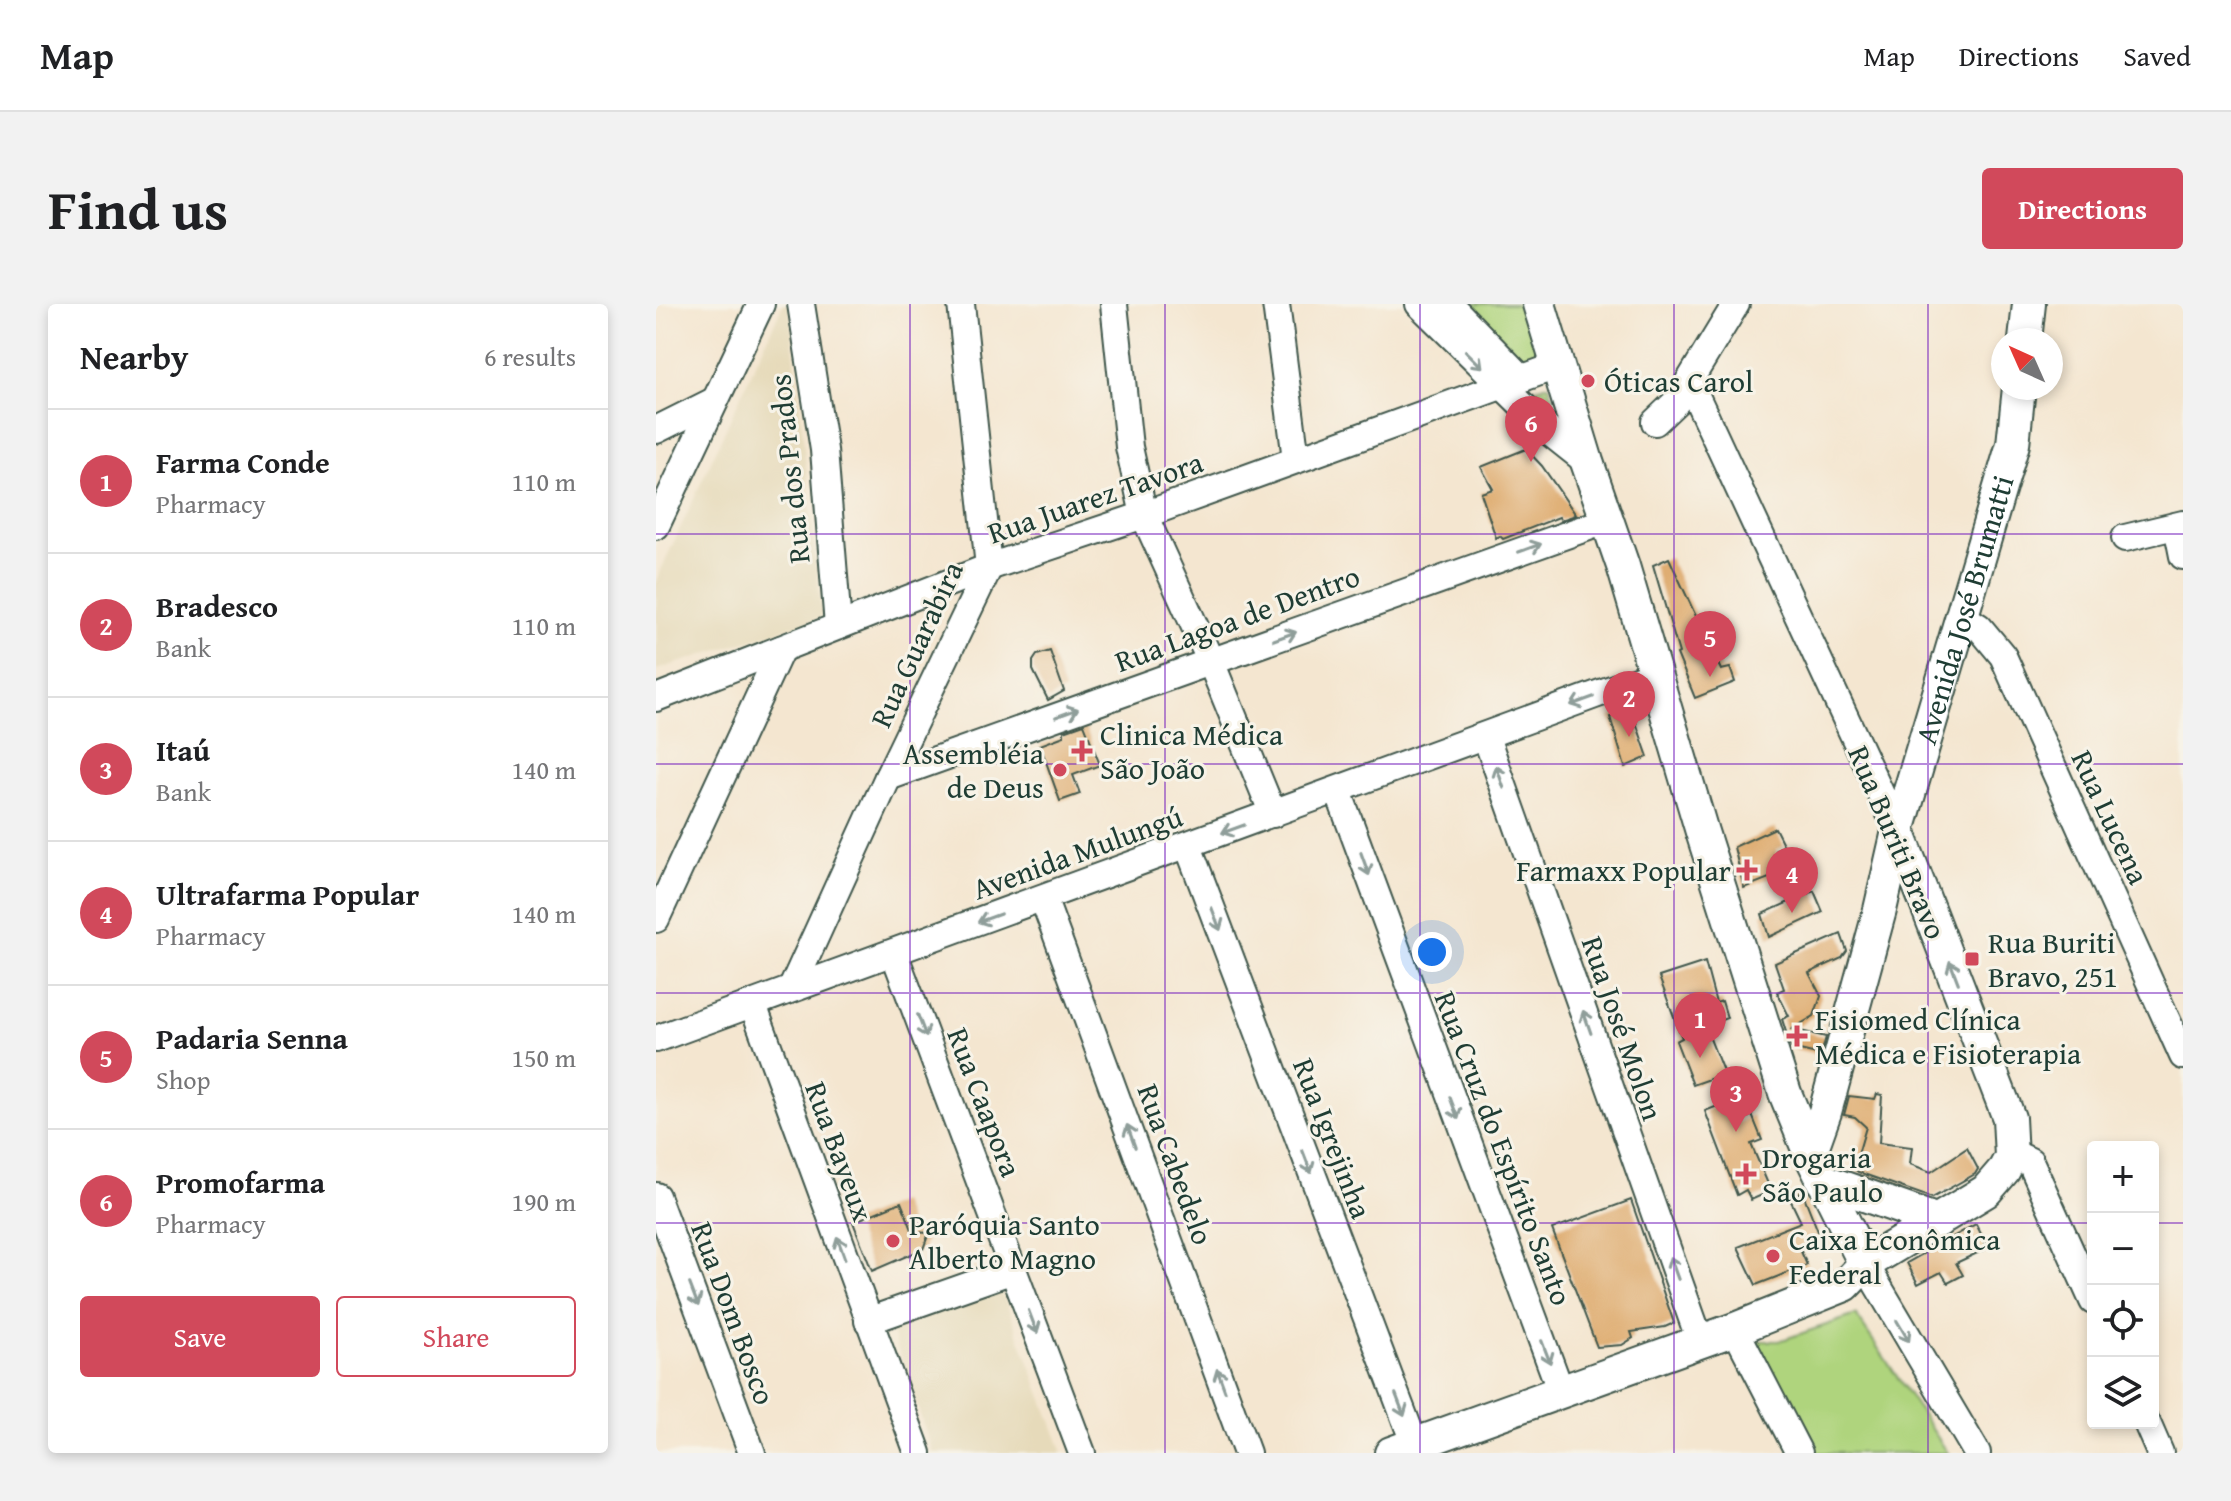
<!DOCTYPE html>
<html lang="en">
<head>
<meta charset="utf-8">
<style>
  body { margin:0; font-family:"Gentium Book Plus",serif; background:#f2f2f2; color:#202124 }
  .controls { position:absolute; right:24px; bottom:24px; display:grid; overflow:hidden; border-radius:8px; box-shadow:0 4px 12px #0003 }
  .controls button { width:72px; height:72px; display:grid; place-items:center; padding:0; border:0; border-bottom:2px solid #e0e0e0; background:#fff; color:#202124; font:40px sans-serif }
  .compass { position:absolute; left:1335px; top:24px; width:72px; height:72px; border-radius:50%; background:#fff; box-shadow:0 4px 12px #0003; rotate:315deg }
  .you { position:absolute; left:776px; top:648px; width:28px; height:28px; margin:-20px; border:6px solid #fff; border-radius:50%; background:#1a73e8; box-shadow:0 0 0 12px #1a73e833 }
  .badge { display:grid; place-items:center; width:52px; height:52px; border-radius:50%; background:#d1495b; color:#fff; font-size:26px; font-weight:700 }
  .pin { position:absolute; translate:-50% -66px; filter:drop-shadow(0 2px 4px #0008) }
  .pin::after { content:''; position:absolute; top:42px; width:28px; height:24px; background:inherit; clip-path:polygon(0 0,100% 0,50% 100%) }
  .list { margin:0; padding:0; list-style:none }
  h2 { display:flex; justify-content:space-between; align-items:center; height:104px; margin:0; padding:0 32px; font-size:34px }
  h2 small { font-size:26px; font-weight:400; color:#757577 }
  .list li { display:grid; grid-template-columns:52px 1fr auto; gap:24px; align-items:center; box-sizing:border-box; height:144px; padding:0 32px; border-top:2px solid #e0e0e0 }
  .list b { display:block; font-size:30px; white-space:nowrap }
  .list p { margin:0; font-size:26px; white-space:nowrap; color:#757577 }
  .list em { font-size:26px; font-style:normal; color:#757577 }
  .actions { display:flex; gap:16px; padding:24px 32px }
  .actions a { flex:1; padding:18px 0; border:2px solid #d1495b; border-radius:8px; text-align:center; font-size:28px; color:#d1495b }
  .actions .main { background:#d1495b; color:#fff }
  .icon { flex:none; width:44px; height:44px; fill:none; stroke:currentColor; stroke-width:2; stroke-linecap:round; stroke-linejoin:round }
  .map { position:relative; flex:none; width:1527px; height:1149px; overflow:hidden; border-radius:8px }
  header { display:flex; align-items:center; gap:48px; box-sizing:border-box; height:112px; padding:0 40px; background:#fff; border-bottom:2px solid #e0e0e0 }
  header strong { font-size:38px }
  nav { display:flex; gap:44px; margin-inline-start:auto; font-size:28px }
  .intro { display:flex; align-items:center; justify-content:space-between; box-sizing:border-box; height:192px; padding:0 48px }
  h1 { margin:0; font-size:56px }
  .button { padding:20px 36px; border-radius:8px; background:#d1495b; color:#fff; font-size:28px; font-weight:700 }
  main { display:flex; gap:48px; padding:0 48px }
  aside { flex:1; background:#fff; border-radius:8px; box-shadow:0 4px 12px #0003 }
  .map>svg:first-child { display:block }
  .built { fill:#e6daba }
  .green { fill:#afd47d; stroke:#678858; stroke-width:2 }
  .building { fill:#dfad72 }
  .lines { fill:none; stroke-linecap:round; stroke-linejoin:round }
  .minor-casing { stroke:#3f564b; stroke-width:30 }
  .major-casing { stroke:#3f564b; stroke-width:36 }
  .minor { stroke:#fff; stroke-width:26 }
  .major { stroke:#fff; stroke-width:32 }
  .oneway { stroke:#8f9e9a }
  .grid { fill:none; stroke:#7b2cbf; stroke-width:2; stroke-opacity:0.55 }
  .poi-dot { fill:#d1495b; stroke:#f7f3e8; stroke-width:3 }
  .labels { text-anchor:middle; dominant-baseline:central; stroke-width:6; stroke-linejoin:round; paint-order:stroke }
  .poi-label { font-size:30px; fill:#1f3d34; stroke:#f7f3e8; text-anchor:start }
  .street-label { font-size:30px; fill:#1f3d34; stroke:#f7f3e8 }
</style>
</head>
<body>
<header>
<strong>Map</strong>
<nav><a>Map</a><a>Directions</a><a>Saved</a></nav>
</header>
<div class="intro"><h1>Find us</h1><a class="button">Directions</a></div>
<main>
<aside>
<h2>Nearby<small>6 results</small></h2>
<ul class="list">
<li><span class="badge">1</span><div><b>Farma Conde</b><p>Pharmacy</p></div><em>110 m</em></li>
<li><span class="badge">2</span><div><b>Bradesco</b><p>Bank</p></div><em>110 m</em></li>
<li><span class="badge">3</span><div><b>Itaú</b><p>Bank</p></div><em>140 m</em></li>
<li><span class="badge">4</span><div><b>Ultrafarma Popular</b><p>Pharmacy</p></div><em>140 m</em></li>
<li><span class="badge">5</span><div><b>Padaria Senna</b><p>Shop</p></div><em>150 m</em></li>
<li><span class="badge">6</span><div><b>Promofarma</b><p>Pharmacy</p></div><em>190 m</em></li>
</ul>
<div class="actions"><a class="main">Save</a><a>Share</a></div>
</aside>
<div class="map">
<svg width="1527" height="1149" viewBox="0 0 1527 1149">
  <rect width="100%" height="100%" fill="#f7f3e8"/>
  <filter id="ink" filterUnits="userSpaceOnUse"><feTurbulence type="fractalNoise" baseFrequency=".0125" numOctaves="2"/><feDisplacementMap in="SourceGraphic" scale="16" xChannelSelector="R" yChannelSelector="G"/><feConvolveMatrix kernelMatrix="1 2 1 2 8 2 1 2 1" color-interpolation-filters="sRGB"/></filter>
  <filter id="wash" filterUnits="userSpaceOnUse"><feTurbulence type="fractalNoise" baseFrequency=".006" numOctaves="4" result="noise"/><feDisplacementMap in="SourceGraphic" scale="32" xChannelSelector="R" yChannelSelector="G"/><feGaussianBlur stdDeviation="1.8" result="paint"/><feColorMatrix in="noise" values="0 0 0 0 0 0 0 0 0 0 0 0 0 0 0 0 0 1.4 0 .05"/><feComposite in="paint" operator="in"/></filter>
  <g filter="url(#wash)">
    <rect width="100%" height="100%" fill="#f4e6d0"/>
    <g class="built">
      <path d="M127,0H133L166,313L0,366V277Z"/>
      <path d="M340,985L349,995L407,1149H277L235,1025Z"/>
    </g>
    <g class="green">
      <path d="M819,0H871L882,48L880,56L875,58L867,54L814,3Z"/>
      <path d="M889,81H893L904,119L902,121L871,91L874,87Z"/>
      <path d="M1200,1011L1292,1149H1154L1098,1037H1123Z"/>
    </g>
    <g id="blocks">
      <g class="building">
        <path d="M870,145L886,162L920,211L905,216L903,213L847,235L844,232L840,234L825,189L837,185L825,163Z"/>
        <path d="M1013,254L1065,366L1074,364L1079,378L1039,394L1021,350L1023,349L997,261Z"/>
        <path d="M394,347L408,387L392,396L377,366V357L381,351Z"/>
        <path d="M975,404L992,453L969,463L954,413Z"/>
        <path d="M428,420L444,461L417,471L424,490L404,497L384,441L408,432V427Z"/>
        <path d="M1119,524L1128,542L1120,546L1126,569L1088,584L1078,543Z"/>
        <path d="M1158,587L1167,608L1113,633L1106,610Z"/>
        <path d="M1185,630L1191,647L1186,654L1153,669L1165,692L1158,712L1136,725L1170,733L1165,751L1135,744L1126,715L1133,712L1121,688L1128,685L1119,659Z"/>
        <path d="M1049,658L1060,699L1066,697L1071,714L1049,722L1068,770L1037,781L1020,737L1026,734L1003,673Z"/>
        <path d="M1221,790L1226,791L1223,839L1256,843L1254,860L1275,868L1311,844L1322,865L1319,870L1276,894L1202,868L1198,864L1210,823L1199,813L1188,811L1193,792L1219,795Z"/>
        <path d="M1074,797L1082,819L1096,811L1106,836L1095,840L1115,887L1095,896L1090,886L1081,891L1049,807Z"/>
        <path d="M1146,887L1165,935L1143,943L1151,961L1100,981L1082,943L1145,918L1134,895Z"/>
        <path d="M975,896L1018,1019L1009,1023L975,1028L977,1034L966,1041L941,1043L896,925Z"/>
        <path d="M245,898L257,928L273,929L267,945L216,967L197,918Z"/>
        <path d="M1320,920L1332,944L1300,959L1307,971L1292,979L1285,968L1262,980L1251,959Z"/>
      </g>
    </g>
  </g>
  <g filter="url(#ink)">
    <use href="#blocks" fill-opacity="0" stroke="#3f564b" stroke-width="2"/>
    <g class="lines">
      <defs>
        <g id="minor">
          <path d="M145,0L168,146L182,322"/>
          <path d="M458,0L473,143L488,211L555,358L617,510"/>
          <path d="M620,0L640,155"/>
          <path d="M763,0L897,131L931,158"/>
          <path d="M793,0L866,75"/>
          <path d="M1033,77L1242,527"/>
          <path d="M999,118L1021,97L1080,0"/>
          <path d="M0,126L58,97"/>
          <path d="M0,222L105,0"/>
          <path d="M1521,222L1527,252"/>
          <path d="M1469,234L1527,220"/>
          <path d="M1307,313L1323,323L1347,352L1527,752"/>
          <path d="M0,394L333,263L488,211L903,61"/>
          <path d="M830,433L1044,1037"/>
          <path d="M232,473L952,216"/>
          <path d="M682,487L905,1088"/>
          <path d="M532,542L762,1149"/>
          <path d="M387,594L591,1149"/>
          <path d="M0,615L125,345"/>
          <path d="M238,649L426,1149"/>
          <path d="M136,684L232,473L333,263L305,0"/>
          <path d="M97,701L262,1149"/>
          <path d="M0,735L999,369"/>
          <path d="M1355,848L1374,857L1437,997"/>
          <path d="M0,892L96,1149"/>
          <path d="M1209,960L1321,1149"/>
          <path d="M212,1017L357,966"/>
          <path d="M1079,1025L1143,1149"/>
          <path d="M1491,1119L1504,1149"/>
        </g>
        <g id="major">
          <path d="M883,0L931,158L967,262L1046,528L1129,789L1154,850L1209,960"/>
          <path d="M1369,36L1373,0"/>
          <path id="s1" d="M1154,850L1169,808L1224,606L1242,527L1357,140L1363,84"/>
          <path d="M1166,876L1282,917"/>
          <path d="M735,1149L1079,1025L1189,981L1209,960L1330,887L1348,866L1355,853L1353,814L1242,527"/>
        </g>
      </defs>
      <use href="#minor" class="minor-casing"/>
      <use href="#major" class="major-casing"/>
      <use href="#minor" class="minor"/>
      <use href="#major" class="major"/>
    </g>
    <defs><path id="oneway-shaft" d="M-6 0H5M1.5-3L5.5 0L1.5 3" fill="none" stroke-width="1.6" stroke-linecap="round" stroke-linejoin="round" transform="scale(2)"/></defs>
    <g class="oneway">
      <use href="#oneway-shaft" transform="translate(818 55) rotate(45)"/>
      <use href="#oneway-shaft" transform="translate(874 244) rotate(-20)"/>
      <use href="#oneway-shaft" transform="translate(629 332) rotate(-20)"/>
      <use href="#oneway-shaft" transform="translate(926 397) rotate(160)"/>
      <use href="#oneway-shaft" transform="translate(411 409) rotate(-20)"/>
      <use href="#oneway-shaft" transform="translate(844 473) rotate(-109)"/>
      <use href="#oneway-shaft" transform="translate(577 525) rotate(160)"/>
      <use href="#oneway-shaft" transform="translate(709 560) rotate(70)"/>
      <use href="#oneway-shaft" transform="translate(333 614) rotate(160)"/>
      <use href="#oneway-shaft" transform="translate(560 615) rotate(69)"/>
      <use href="#oneway-shaft" transform="translate(1298 668) rotate(-111)"/>
      <use href="#oneway-shaft" transform="translate(931 718) rotate(-109)"/>
      <use href="#oneway-shaft" transform="translate(266 722) rotate(69)"/>
      <use href="#oneway-shaft" transform="translate(798 804) rotate(69)"/>
      <use href="#oneway-shaft" transform="translate(475 832) rotate(-110)"/>
      <use href="#oneway-shaft" transform="translate(651 858) rotate(69)"/>
      <use href="#oneway-shaft" transform="translate(185 944) rotate(-110)"/>
      <use href="#oneway-shaft" transform="translate(1018 964) rotate(-110)"/>
      <use href="#oneway-shaft" transform="translate(38 991) rotate(69)"/>
      <use href="#oneway-shaft" transform="translate(377 1018) rotate(69)"/>
      <use href="#oneway-shaft" transform="translate(1247 1027) rotate(59)"/>
      <use href="#oneway-shaft" transform="translate(890 1048) rotate(69)"/>
      <use href="#oneway-shaft" transform="translate(565 1076) rotate(-110)"/>
      <use href="#oneway-shaft" transform="translate(744 1101) rotate(69)"/>
    </g>
  </g>
  <path class="grid" d="M254,0V1149M509,0V1149M764,0V1149M1018,0V1149M1272,0V1149M0,230H1527M0,460H1527M0,689H1527M0,919H1437M1497,919H1527"/>
  <g class="poi-dot">
    <circle cx="932" cy="77" r="8"/>
    <path d="M422 435h8v8h8v8h-8v8h-8v-8h-8v-8h8z"/>
    <circle cx="404" cy="466" r="8"/>
    <path d="M1087 554h8v8h8v8h-8v8h-8v-8h-8v-8h8z"/>
    <rect x="1308" y="647" width="16" height="16" rx="4"/>
    <path d="M1137 720h8v8h8v8h-8v8h-8v-8h-8v-8h8z"/>
    <path d="M1086 858h8v8h8v8h-8v8h-8v-8h-8v-8h8z"/>
    <circle cx="237" cy="937" r="8"/>
    <circle cx="1117" cy="952" r="8"/>
  </g>
  <g class="labels">
    <g class="poi-label">
      <text x="948" y="77">Óticas Carol</text>
      <text x="444" y="430">Clinica Médica<tspan x="444" dy="34">São João</tspan></text>
      <text x="388" y="449" text-anchor="end">Assembléia<tspan x="388" dy="34">de Deus</tspan></text>
      <text x="1075" y="566" text-anchor="end">Farmaxx Popular</text>
      <text x="1332" y="638">Rua Buriti<tspan x="1332" dy="34">Bravo, 251</tspan></text>
      <text x="1159" y="715">Fisiomed Clínica<tspan x="1159" dy="34">Médica e Fisioterapia</tspan></text>
      <text x="1106" y="853">Drogaria<tspan x="1106" dy="34">São Paulo</tspan></text>
      <text x="253" y="920">Paróquia Santo<tspan x="253" dy="34">Alberto Magno</tspan></text>
      <text x="1133" y="935">Caixa Econômica<tspan x="1133" dy="34">Federal</tspan></text>
    </g>
    <g class="street-label">
      <text transform="translate(133 165) rotate(-96)">Rua dos Prados</text>
      <text transform="translate(439 193) rotate(-19)">Rua Juarez Tavora</text>
      <text stroke="none"><textPath href="#s1" startOffset="566">Avenida José Brumatti</textPath></text>
      <text transform="translate(581 314) rotate(-20)">Rua Lagoa de Dentro</text>
      <text transform="translate(260 340) rotate(-65)">Rua Guarabira</text>
      <text transform="translate(1455 513) rotate(65)">Rua Lucena</text>
      <text transform="translate(1242 538) rotate(67)">Rua Buriti Bravo</text>
      <text transform="translate(421 548) rotate(-20)">Avenida Mulungú</text>
      <text transform="translate(967 724) rotate(71)">Rua José Molon</text>
      <text transform="translate(329 798) rotate(69)">Rua Caapora</text>
      <text transform="translate(677 834) rotate(69)">Rua Igrejinha</text>
      <text transform="translate(848 844) rotate(69)">Rua Cruz do Espírito Santo</text>
      <text transform="translate(184 847) rotate(70)">Rua Bayeux</text>
      <text transform="translate(520 860) rotate(70)">Rua Cabedelo</text>
      <text transform="translate(78 1009) rotate(70)">Rua Dom Bosco</text>
    </g>
  </g>
</svg>
<div class="controls">
<button>+</button>
<button>−</button>
<button><svg class="icon" aria-label="locate" viewBox="0 0 24 24"><circle cx="12" cy="12" r="6"/><path d="M12 2v4M12 18v4M2 12h4M18 12h4"/></svg></button>
<button><svg class="icon" aria-label="layers" viewBox="0 0 24 24"><path d="M12 4l9 5-9 5-9-5zM3 14l9 5 9-5"/></svg></button>
</div>
<svg class="compass" viewBox="-18 -18 36 36"><path d="M0-13l5 13h-10z" fill="#e53935"/><path d="M0 13l5-13h-10z" fill="#757577"/></svg>
<div class="you"></div>
<div class="pin badge" style="left:1044px;top:754px">1</div>
<div class="pin badge" style="left:973px;top:433px">2</div>
<div class="pin badge" style="left:1080px;top:828px">3</div>
<div class="pin badge" style="left:1136px;top:609px">4</div>
<div class="pin badge" style="left:1054px;top:373px">5</div>
<div class="pin badge" style="left:875px;top:158px">6</div>
</div>
</main>
</body>
</html>
